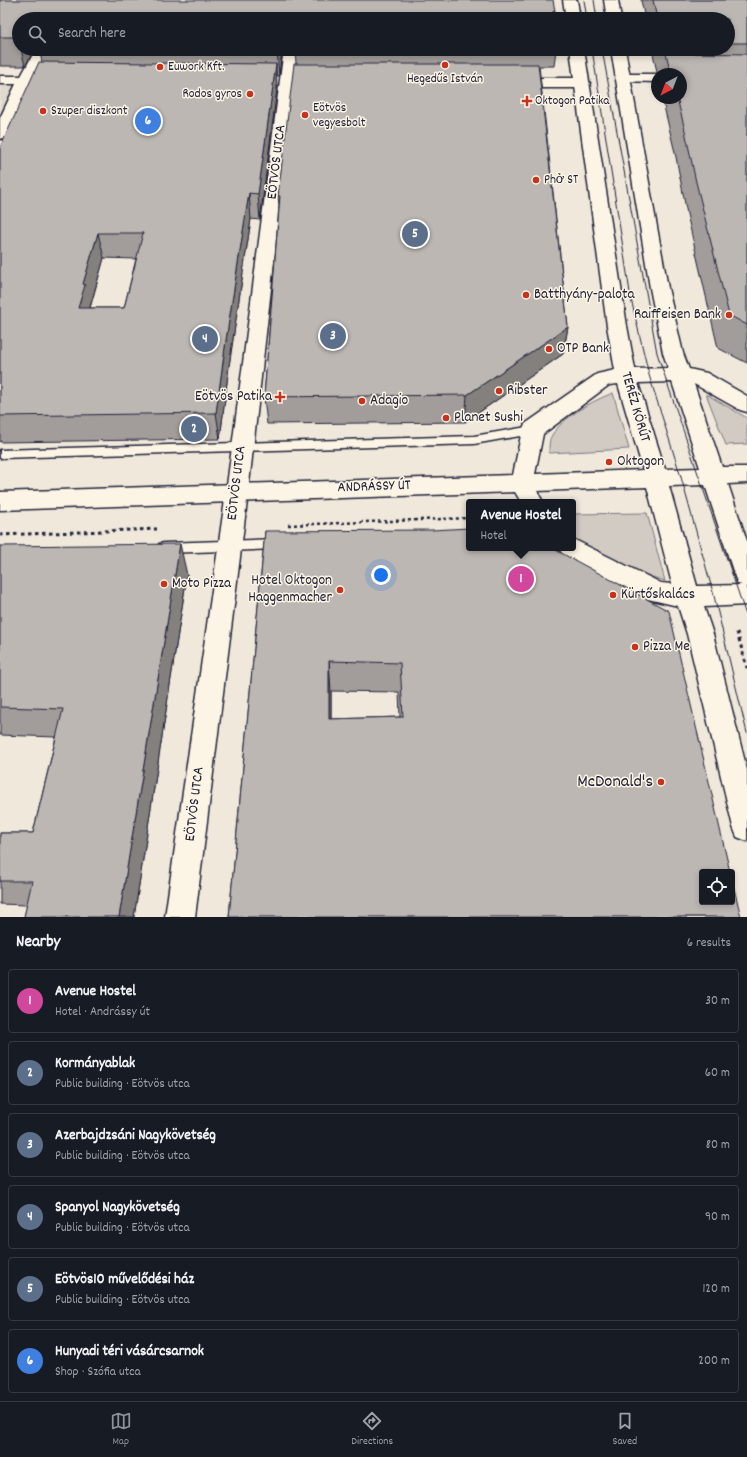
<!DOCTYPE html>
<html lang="en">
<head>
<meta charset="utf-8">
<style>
  body { margin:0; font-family:Dekko,sans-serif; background:#242831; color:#f1f3f6 }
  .controls { position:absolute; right:12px; bottom:12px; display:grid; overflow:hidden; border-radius:4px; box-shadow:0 2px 6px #0003 }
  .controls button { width:36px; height:36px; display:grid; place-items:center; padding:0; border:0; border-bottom:1px solid #363941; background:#171b24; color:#f1f3f6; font:20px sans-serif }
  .compass { position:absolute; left:651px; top:68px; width:36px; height:36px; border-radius:50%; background:#171b24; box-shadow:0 2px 6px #0003; rotate:222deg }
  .you { position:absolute; left:381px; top:575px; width:14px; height:14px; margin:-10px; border:3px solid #fff; border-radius:50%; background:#1a73e8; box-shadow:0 0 0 6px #1a73e833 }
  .badge { display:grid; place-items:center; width:26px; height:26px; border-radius:50%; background:#8c9099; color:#fff; font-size:13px; font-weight:700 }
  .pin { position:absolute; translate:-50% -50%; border:2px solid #fff; box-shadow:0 1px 4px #0006 }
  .popup { position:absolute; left:466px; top:499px; width:110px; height:52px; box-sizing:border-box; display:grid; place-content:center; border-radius:4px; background:#171b24; filter:drop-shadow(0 1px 3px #0005); font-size:13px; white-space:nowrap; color:#9ea1a6 }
  .popup b { font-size:15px; color:#f1f3f6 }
  .popup::after { content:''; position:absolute; left:50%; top:100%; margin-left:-8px; border:8px solid transparent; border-top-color:#171b24 }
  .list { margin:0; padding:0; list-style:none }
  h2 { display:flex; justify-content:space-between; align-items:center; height:52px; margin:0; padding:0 16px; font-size:17px }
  h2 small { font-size:13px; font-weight:400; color:#9ea1a6 }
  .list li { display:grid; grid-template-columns:26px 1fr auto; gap:12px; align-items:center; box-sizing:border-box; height:64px; margin:0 8px 8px; padding:0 8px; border:1px solid #363941; border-radius:4px }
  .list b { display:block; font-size:15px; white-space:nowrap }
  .list p { margin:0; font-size:13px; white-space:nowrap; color:#9ea1a6 }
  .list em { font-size:13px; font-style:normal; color:#9ea1a6 }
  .icon { flex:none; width:22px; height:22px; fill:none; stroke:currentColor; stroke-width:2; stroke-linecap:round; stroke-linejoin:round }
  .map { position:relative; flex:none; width:747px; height:917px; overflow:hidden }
  .search { position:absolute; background:#171b24; box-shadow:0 2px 6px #0003; left:12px; right:12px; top:12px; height:44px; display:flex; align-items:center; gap:10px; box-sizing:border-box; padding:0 14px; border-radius:22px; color:#9ea1a6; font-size:15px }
  .sheet { height:484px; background:#171b24 }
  nav { display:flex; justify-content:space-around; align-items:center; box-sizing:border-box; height:56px; border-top:1px solid #363941; background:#171b24; font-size:11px; color:#9ea1a6 }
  nav a { display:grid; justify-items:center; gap:2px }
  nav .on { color:#8c9099 }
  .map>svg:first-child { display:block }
  .built { fill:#e0d9cf }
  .green { fill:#d1cbc3; stroke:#7a767f }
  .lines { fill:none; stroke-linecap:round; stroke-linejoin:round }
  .lane-casing { stroke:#22223b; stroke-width:3 }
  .street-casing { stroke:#22223b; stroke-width:3 }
  .secondary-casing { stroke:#22223b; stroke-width:3 }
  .path-far1 { stroke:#22223b; stroke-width:2.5; stroke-dasharray:3 3; stroke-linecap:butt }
  .path { stroke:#22223b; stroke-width:3; stroke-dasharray:3.5 3.5; stroke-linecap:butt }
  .lane { fill:#fcf5e5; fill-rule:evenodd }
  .street { fill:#fcf5e5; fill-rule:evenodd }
  .secondary { fill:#fcf5e5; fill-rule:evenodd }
  .tram { stroke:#22223b; stroke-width:1 }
  .wall { fill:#a29d9a; stroke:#22223b; fill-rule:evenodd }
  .shaded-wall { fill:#84807d; stroke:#22223b }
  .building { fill:#bcb7b3; stroke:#22223b; fill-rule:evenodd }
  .poi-dot { fill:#c8321e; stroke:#fcf5e5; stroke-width:1.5 }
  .labels { text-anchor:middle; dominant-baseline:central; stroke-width:3; stroke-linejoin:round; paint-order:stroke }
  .far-poi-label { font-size:13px; fill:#22223b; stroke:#fcf5e5; text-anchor:start }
  .street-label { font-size:15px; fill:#22223b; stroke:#fcf5e5 }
  .poi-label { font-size:15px; fill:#22223b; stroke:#fcf5e5; text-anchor:start }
  .near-poi-label { font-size:18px; fill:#22223b; stroke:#fcf5e5; text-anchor:end }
</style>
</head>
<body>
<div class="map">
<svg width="747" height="917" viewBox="0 0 747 917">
  <rect width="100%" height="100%" fill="#efe8db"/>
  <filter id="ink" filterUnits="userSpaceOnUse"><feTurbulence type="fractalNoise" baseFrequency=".025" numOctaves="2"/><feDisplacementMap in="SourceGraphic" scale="8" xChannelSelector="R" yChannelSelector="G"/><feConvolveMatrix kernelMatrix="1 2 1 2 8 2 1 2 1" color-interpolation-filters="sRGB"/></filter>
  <g filter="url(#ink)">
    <path class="built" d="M0,80H26L0,134Z"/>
    <g class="green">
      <path d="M613,393L629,449L549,453C549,447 549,439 552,435C563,417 594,400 613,393Z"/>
      <path d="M706,394L747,418V444L726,445Z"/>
      <path d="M647,513L665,581C633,571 599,558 573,537V514Z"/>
    </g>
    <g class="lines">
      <defs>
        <g id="lane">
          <path d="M533,426L537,427L539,430L537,433L474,444L0,458V450L474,436Z"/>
          <path d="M280,539L285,540L286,544L285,548L280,549L164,553L159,552L158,548L159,544L164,543Z"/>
        </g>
        <g id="street">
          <path d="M36,49H50L36,76L66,77L68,80L66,83L31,84L8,134L6,137L0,139V118L16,84H0V76H21Z"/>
          <path d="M284,49H298L248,493L195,917H165L226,493Z"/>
          <path d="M622,74H659H657V82L617,81L615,78L617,75Z"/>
          <path d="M511,78H582L587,80L590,83L587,86L582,88H511L506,86L503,83L506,80Z"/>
        </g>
        <g id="secondary">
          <path d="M563,0H577L580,19H566Z"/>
          <path d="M604,0H618L621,19H607Z"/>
          <path d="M570,49H584L627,326L635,369L668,368L663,353L650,288L611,49H625L668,288L683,353L689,369L707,373L747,396V412L740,410L694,384L722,467H747V483L728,484L747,541V605L704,607L713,634L747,770V841L737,837L733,827L687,634L678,606L648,599L563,555L559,548H573V539L661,583L672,584L647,487L537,491L543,502H521L515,492L0,510V492L513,475L522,430L525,424L597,374L615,370L607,326ZM672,382L700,468L665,469L638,383ZM618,384L643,470L535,474L543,434L609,385ZM705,485L735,577L738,584L742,585L697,586L669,486Z"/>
        </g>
      </defs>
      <use href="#lane" class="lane-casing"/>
      <use href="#street" class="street-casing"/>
      <use href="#secondary" class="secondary-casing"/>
      <path class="path-far1" d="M288,525L469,518"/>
      <g class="path">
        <path d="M0,535L157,529"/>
        <path d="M737,632L747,668"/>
      </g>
      <use href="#lane" class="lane"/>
      <use href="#street" class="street"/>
      <use href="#secondary" class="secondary"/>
      <g class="tram">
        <path d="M584,0L587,19"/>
        <path d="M594,0L597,19"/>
        <path d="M592,49L631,299L649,375L681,477L714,596L747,733"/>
        <path d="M602,49L657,353L747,618"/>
      </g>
    </g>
    <g class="wall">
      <path d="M0,0L555,11L554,18L19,19V49H35L25,66H0Z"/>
      <path d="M641,0H747V363L718,348L687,214L676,157L662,98H681V74H658L657,72L652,49H728V19H645Z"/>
      <path d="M39,49H282L279,76H276L277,88L260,220L251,219L229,366L220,439L0,442V148L42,62ZM104,258L136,259L124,308H90Z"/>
      <path d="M295,49H556L554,66H539L568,327L563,354L465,422L267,424L264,397L279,205L278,196L296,64Z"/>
      <path d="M265,531L741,917H229ZM331,691L399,692L400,717L331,719Z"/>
      <path d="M0,546L187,575L134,917H24L27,905L0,904V833H33L56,737L0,735Z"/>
    </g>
    <g class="shaded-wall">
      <path d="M21,49H35L25,66Z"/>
      <path d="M277,49H282L279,76Z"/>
      <path d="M276,64L277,88L260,220L258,194Z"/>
      <path d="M249,193L251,219L229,366L220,439L216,413L226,340Z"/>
      <path d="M98,233L104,258L90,307L91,311L78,308L83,284Z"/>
      <path d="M568,327L563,354L465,422L467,395Z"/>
      <path d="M180,544L187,575L134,917H119Z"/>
      <path d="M329,661L331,691V748L329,719Z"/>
    </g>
    <g class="building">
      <path d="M0,0H553L555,11H553L554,19H19V35L18,37H0Z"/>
      <path d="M653,0H747V43H728V19H657Z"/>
      <path d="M665,49H687L686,52L688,53L747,54V325L729,315L696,182L684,126L677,98H681V74H671Z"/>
      <path d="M39,62L276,64L258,194L249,193L226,340L216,413L0,416V148ZM98,233H143L124,308H78L85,285L83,284Z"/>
      <path d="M294,64H538L568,327L467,395L264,397L280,196H278Z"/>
      <path d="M469,528V548H552L669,611L730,872H702V902H732V880L741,917H229L265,531L432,530ZM329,661L400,663L403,717L329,719Z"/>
      <path d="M180,544L119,917H24L32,881H0V833H33L63,709L0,707V546Z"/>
    </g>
  </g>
  <g class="poi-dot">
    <circle cx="445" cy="65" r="4"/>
    <circle cx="160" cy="67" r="4"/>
    <circle cx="250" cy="94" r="4"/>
    <path d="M525 95h4v4h4v4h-4v4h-4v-4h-4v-4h4z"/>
    <circle cx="43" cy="111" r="4"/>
    <circle cx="305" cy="115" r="4"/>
    <circle cx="536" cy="180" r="4"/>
    <circle cx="526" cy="295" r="4"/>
    <circle cx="729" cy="315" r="4"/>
    <circle cx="549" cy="349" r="4"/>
    <circle cx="499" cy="391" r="4"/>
    <path d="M278 391h4v4h4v4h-4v4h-4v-4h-4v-4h4z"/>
    <circle cx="362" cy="401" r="4"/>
    <circle cx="446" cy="418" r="4"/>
    <circle cx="609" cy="462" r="4"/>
    <circle cx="164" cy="584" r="4"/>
    <circle cx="340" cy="590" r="4"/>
    <circle cx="613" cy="595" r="4"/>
    <circle cx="635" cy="647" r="4"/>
    <circle cx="661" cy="782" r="4"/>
  </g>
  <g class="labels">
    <g class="far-poi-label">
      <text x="168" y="67">Euwork Kft.</text>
      <text x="445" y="79" text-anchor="middle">Hegedűs István</text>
      <text x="242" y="94" text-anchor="end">Rodos gyros</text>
      <text x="535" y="101">Oktogon Patika</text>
      <text x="313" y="108">Eötvös<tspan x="313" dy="15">vegyesbolt</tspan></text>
      <text x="51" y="111">Szuper diszkont</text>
      <text x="544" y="180">Phở ST</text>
    </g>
    <g class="street-label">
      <text transform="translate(277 162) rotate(-83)">EÖTVÖS UTCA</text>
      <text transform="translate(635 407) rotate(74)">TERÉZ KÖRÚT</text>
      <text transform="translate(237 483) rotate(-83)">EÖTVÖS UTCA</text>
      <text transform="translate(374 487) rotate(-2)">ANDRÁSSY ÚT</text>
      <text transform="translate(195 804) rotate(-83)">EÖTVÖS UTCA</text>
    </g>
    <g class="poi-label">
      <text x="534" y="295">Batthyány-palota</text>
      <text x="721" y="315" text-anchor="end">Raiffeisen Bank</text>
      <text x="557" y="349">OTP Bank</text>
      <text x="507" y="391">Ribster</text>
      <text x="272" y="397" text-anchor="end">Eötvös Patika</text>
      <text x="370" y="401">Adagio</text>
      <text x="454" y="418">Planet Sushi</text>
      <text x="617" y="462">Oktogon</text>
      <text x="332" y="581" text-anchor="end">Hotel Oktogon<tspan x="332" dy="17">Haggenmacher</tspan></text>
      <text x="172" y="584">Moto Pizza</text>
      <text x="621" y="595">Kürtőskalács</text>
      <text x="643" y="647">Pizza Me</text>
    </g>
    <g class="near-poi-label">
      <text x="653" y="782">McDonald's</text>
    </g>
  </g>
</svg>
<div class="controls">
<button><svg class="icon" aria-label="locate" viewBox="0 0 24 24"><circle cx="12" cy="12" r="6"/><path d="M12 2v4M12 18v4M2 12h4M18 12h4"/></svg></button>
</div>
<svg class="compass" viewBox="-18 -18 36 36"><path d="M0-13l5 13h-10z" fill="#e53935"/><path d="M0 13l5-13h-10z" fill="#9ea1a6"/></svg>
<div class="you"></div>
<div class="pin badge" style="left:521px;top:579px;background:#d1479c">1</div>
<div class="popup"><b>Avenue Hostel</b>Hotel</div>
<div class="pin badge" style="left:194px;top:429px;background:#5c6f8a">2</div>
<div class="pin badge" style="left:333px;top:336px;background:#5c6f8a">3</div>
<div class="pin badge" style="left:205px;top:339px;background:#5c6f8a">4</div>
<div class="pin badge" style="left:415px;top:234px;background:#5c6f8a">5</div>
<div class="pin badge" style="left:148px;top:121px;background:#3f7fe0">6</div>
<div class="search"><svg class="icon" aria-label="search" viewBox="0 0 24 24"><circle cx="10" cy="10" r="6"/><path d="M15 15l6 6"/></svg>Search here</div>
</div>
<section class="sheet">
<h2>Nearby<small>6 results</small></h2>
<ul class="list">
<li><span class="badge" style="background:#d1479c">1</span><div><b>Avenue Hostel</b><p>Hotel · Andrássy út</p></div><em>30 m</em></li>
<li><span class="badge" style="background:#5c6f8a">2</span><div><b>Kormányablak</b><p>Public building · Eötvös utca</p></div><em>60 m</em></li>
<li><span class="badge" style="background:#5c6f8a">3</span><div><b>Azerbajdzsáni Nagykövetség</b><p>Public building · Eötvös utca</p></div><em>80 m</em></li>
<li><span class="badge" style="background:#5c6f8a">4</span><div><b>Spanyol Nagykövetség</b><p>Public building · Eötvös utca</p></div><em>90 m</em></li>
<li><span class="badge" style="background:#5c6f8a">5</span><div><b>Eötvös10 művelődési ház</b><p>Public building · Eötvös utca</p></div><em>120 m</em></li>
<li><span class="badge" style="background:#3f7fe0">6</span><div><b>Hunyadi téri vásárcsarnok</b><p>Shop · Szófia utca</p></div><em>200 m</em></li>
</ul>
</section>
<nav>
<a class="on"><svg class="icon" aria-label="map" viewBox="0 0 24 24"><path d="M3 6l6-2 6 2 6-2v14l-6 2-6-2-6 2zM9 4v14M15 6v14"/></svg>Map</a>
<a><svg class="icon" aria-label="directions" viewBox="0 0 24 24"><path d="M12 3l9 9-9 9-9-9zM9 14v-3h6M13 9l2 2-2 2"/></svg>Directions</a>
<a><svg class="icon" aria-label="saved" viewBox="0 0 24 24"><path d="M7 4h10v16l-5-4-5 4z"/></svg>Saved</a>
</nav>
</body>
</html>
